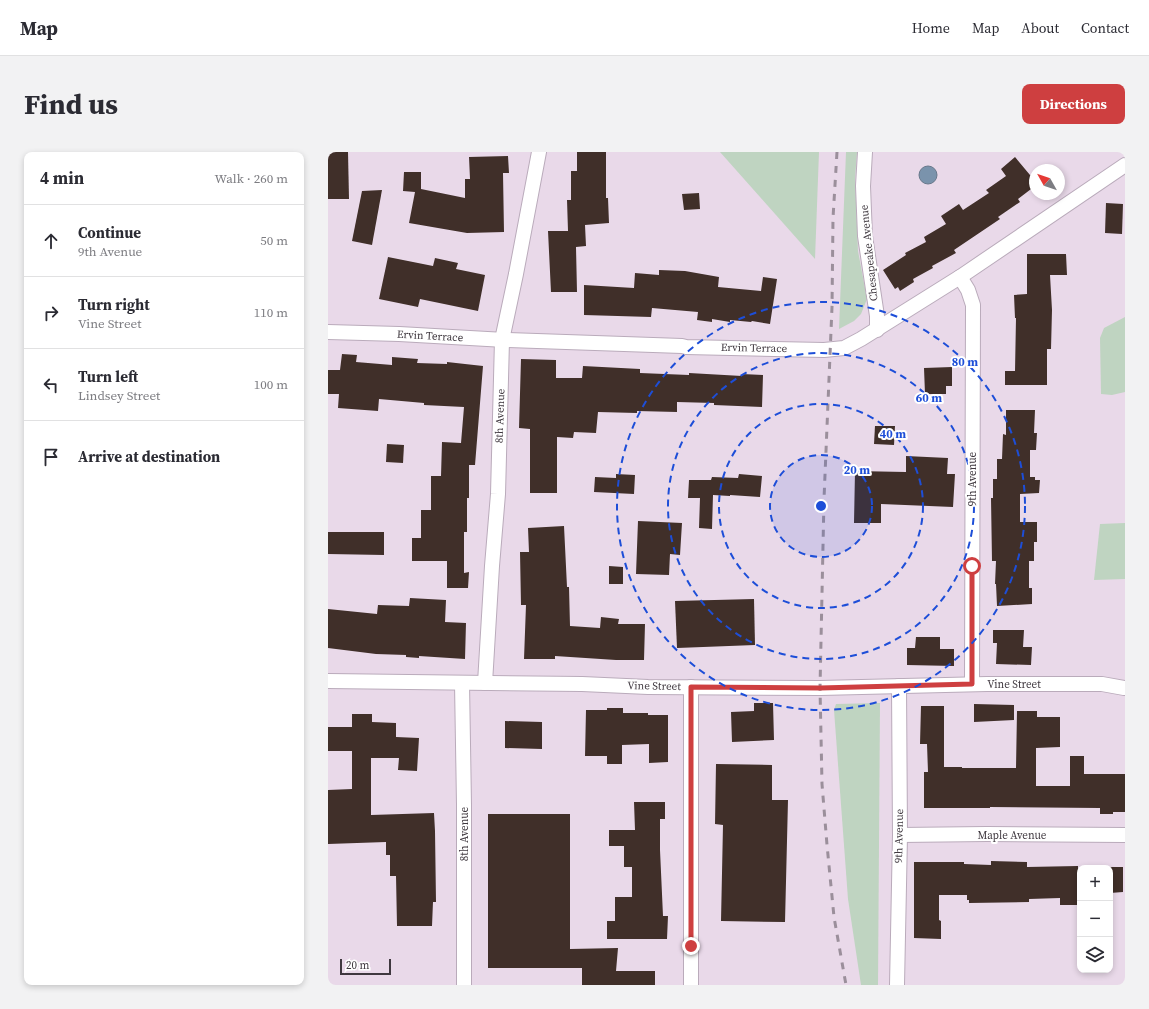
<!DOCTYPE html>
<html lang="en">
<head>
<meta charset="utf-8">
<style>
  body { margin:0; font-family:"Source Serif 4",serif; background:#f2f2f3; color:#2b2b33 }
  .controls { position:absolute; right:12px; bottom:12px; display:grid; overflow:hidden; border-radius:8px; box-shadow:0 2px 6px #0003 }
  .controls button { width:36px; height:36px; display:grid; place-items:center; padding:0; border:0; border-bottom:1px solid #e1e1e2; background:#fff; color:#2b2b33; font:20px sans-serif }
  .compass { position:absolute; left:701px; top:12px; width:36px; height:36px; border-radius:50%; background:#fff; box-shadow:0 2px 6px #0003; rotate:310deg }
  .scale { position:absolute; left:12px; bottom:10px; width:51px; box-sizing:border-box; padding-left:4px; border:2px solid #3f383f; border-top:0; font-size:11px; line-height:14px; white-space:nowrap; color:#3f383f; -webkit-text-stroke:3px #fff; paint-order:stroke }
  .stop { position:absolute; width:12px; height:12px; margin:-9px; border:3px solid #ce3f40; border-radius:50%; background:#fff }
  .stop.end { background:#ce3f40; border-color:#fff; box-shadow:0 1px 4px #0008 }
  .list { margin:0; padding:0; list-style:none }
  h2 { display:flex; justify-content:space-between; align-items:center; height:52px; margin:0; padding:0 16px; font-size:17px }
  h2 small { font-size:13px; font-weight:400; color:#7c7c81 }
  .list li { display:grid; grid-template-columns:26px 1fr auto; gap:12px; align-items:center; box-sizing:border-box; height:72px; padding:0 16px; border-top:1px solid #e1e1e2 }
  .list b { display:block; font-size:15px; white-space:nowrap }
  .list p { margin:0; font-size:13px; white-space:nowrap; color:#7c7c81 }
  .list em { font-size:13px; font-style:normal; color:#7c7c81 }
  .icon { flex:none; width:22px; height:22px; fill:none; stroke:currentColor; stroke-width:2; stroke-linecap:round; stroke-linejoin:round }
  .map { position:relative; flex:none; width:797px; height:833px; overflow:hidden; border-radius:8px }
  header { display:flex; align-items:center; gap:24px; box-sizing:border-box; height:56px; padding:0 20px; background:#fff; border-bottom:1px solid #e1e1e2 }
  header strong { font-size:19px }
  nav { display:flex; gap:22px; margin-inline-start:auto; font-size:14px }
  .intro { display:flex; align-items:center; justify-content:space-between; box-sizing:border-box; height:96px; padding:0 24px }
  h1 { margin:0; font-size:28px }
  .button { padding:10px 18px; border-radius:8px; background:#ce3f40; color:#fff; font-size:14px; font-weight:700 }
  main { display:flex; gap:24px; padding:0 24px }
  aside { flex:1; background:#fff; border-radius:8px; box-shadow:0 2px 6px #0003 }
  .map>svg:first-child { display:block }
  .green { fill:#bfd4c1 }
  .water { fill:#7a93ac; stroke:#68788b }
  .building { fill:#402f29 }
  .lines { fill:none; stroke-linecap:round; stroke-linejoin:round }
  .street-casing { stroke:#baabbb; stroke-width:16 }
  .street { stroke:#fff; stroke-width:14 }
  .rail { stroke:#9b8f9b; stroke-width:3; stroke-dasharray:7 7; stroke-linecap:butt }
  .route { stroke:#ce3f40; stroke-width:5 }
  .ring { fill:none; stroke:#1d4ed8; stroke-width:2; stroke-dasharray:7 5 }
  .labels { text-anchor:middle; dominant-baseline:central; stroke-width:4; stroke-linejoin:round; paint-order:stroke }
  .street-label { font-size:11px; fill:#3f383f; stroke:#fff }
  .centre { fill:#1d4ed8; stroke:#fff; stroke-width:2 }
  .ring-label { font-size:12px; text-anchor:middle; font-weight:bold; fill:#1d4ed8; stroke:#fff; stroke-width:4; stroke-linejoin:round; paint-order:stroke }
</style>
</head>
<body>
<header>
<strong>Map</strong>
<nav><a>Home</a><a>Map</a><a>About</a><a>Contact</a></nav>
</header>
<div class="intro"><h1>Find us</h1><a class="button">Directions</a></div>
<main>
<aside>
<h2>4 min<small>Walk · 260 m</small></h2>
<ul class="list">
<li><svg class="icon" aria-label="ahead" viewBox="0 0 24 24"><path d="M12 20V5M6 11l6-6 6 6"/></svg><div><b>Continue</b><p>9th Avenue</p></div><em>50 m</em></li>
<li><svg class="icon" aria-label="right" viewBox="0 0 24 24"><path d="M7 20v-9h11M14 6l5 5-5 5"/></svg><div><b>Turn right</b><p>Vine Street</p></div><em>110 m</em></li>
<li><svg class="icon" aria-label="left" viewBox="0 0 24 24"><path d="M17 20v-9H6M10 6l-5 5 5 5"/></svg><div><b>Turn left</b><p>Lindsey Street</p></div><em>100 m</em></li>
<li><svg class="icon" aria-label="arrive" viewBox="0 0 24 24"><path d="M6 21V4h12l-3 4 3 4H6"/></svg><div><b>Arrive at destination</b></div></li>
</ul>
</aside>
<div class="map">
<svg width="797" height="833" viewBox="0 0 797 833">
  <rect width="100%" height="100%" fill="#e9d9e9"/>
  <g class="green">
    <path d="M392,0H491L487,107Z"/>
    <path d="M518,0H529L527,27L530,99L539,147L533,162L526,169L511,177Z"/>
    <path d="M797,165V240L784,243L773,242L772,186L776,176Z"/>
    <path d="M797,371V427L766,428L772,372Z"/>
    <path d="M552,551L550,833H533L520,747L506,558L508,552Z"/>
  </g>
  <circle class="water" cx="600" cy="23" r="9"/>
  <g class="building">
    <path d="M0,0H20L21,47H0Z"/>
    <path d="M249,0H278V46H280L281,71L257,73L258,94L248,95L249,140H223L220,79H240L239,48H243V19H249Z"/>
    <path d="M180,4L181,21H175L176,80L139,81L81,71L87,40L75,39L76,20H93V37L137,46V27H142L141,5Z"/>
    <path d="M687,5L707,29V34L690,47L692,50L670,65L672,67L626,98L628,101L604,114L605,116L585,127L586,130L572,139L570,135L567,137L555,118L578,103L577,101L598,90L596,85L618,72L613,64L631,52L635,58L661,41L658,38L678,24L673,17Z"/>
    <path d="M54,38L44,93L24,89L34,39Z"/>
    <path d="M371,41L372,57L356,58L354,42Z"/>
    <path d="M778,51L795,52L794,82L777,81Z"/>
    <path d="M699,102H738L739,123H722L724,158L723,197H719V233H677V219H687L688,166H687L686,143L699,142Z"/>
    <path d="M60,105L105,114L107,106L130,111L128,117L157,123L150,159L92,147L90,155L51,147Z"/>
    <path d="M331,118L357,119L391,125L390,135L433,139L435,125L449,127L442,172L424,169L423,170L402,168V170L384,167V170L369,168L370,160L324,156L323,165L256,163V133L306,136L307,121L331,123Z"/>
    <path d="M14,202L29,203L28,210L64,213V205L90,207L89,211L119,212V210L155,214L147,313H141V346H139V380H136V421L141,420L140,436H119V409H84V386H93V358H103V324H113L114,290L133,291L136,255L96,253V251L51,247L50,259L10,256L11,242H0V218H12Z"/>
    <path d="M193,207L228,208V226H254L255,214L312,217V221L361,223V221L414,224V222L435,223L434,255L386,253V251L349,250V260L309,259V261L270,260L268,281L246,280L245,286L229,285V341H202V277L191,276Z"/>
    <path d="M624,215V234H618V242H597L596,216Z"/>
    <path d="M678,258H707L706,281H709L708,298H702V325H707V328H712L711,341L692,342V370H709V390H706V409H701V436H704V452L669,454L668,432H667L668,409H664L663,346H665V327H669V307H674L675,282L678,283Z"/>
    <path d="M547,274H567L566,293L546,292Z"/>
    <path d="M59,292L76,293L75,311L58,310Z"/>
    <path d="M578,304L620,306L619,322H627L625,355L553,352V371H526L527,319L578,320Z"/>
    <path d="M288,322L307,323L306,342L266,340L267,325L288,326Z"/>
    <path d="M411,322L434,324L432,345L402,343V344L385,343L384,377L371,376L372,346H360L361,328H383L384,325L410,326Z"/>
    <path d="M310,369L354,371L352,403L342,402L341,423L308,422Z"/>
    <path d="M236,374L239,435H241L242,474L272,476L273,465L291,467L290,472H317L316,508H288L227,504V507H196L198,453H193L192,400H201L200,376Z"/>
    <path d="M0,380H56V403L0,402Z"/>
    <path d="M281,414L295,415V432H281Z"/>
    <path d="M82,446L118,448L117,470L138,471L137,507L91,504V506L78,505V503L48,502L0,496V457L49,462L50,453L81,454Z"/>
    <path d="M426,447L427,493L349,496L347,449Z"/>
    <path d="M665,478H696L695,495H704L703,513L668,512L669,491H665Z"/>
    <path d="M588,485H612V497H626V514L579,513V496H587Z"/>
    <path d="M426,551H445L446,588L404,590L403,560L426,559Z"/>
    <path d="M646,552L686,553V568L646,570Z"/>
    <path d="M593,554H616V615H634V616H688L689,559H709V565H732V595L708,596V634H742V604H756V622H797V660H785V662H772V656L662,655V656H596V620H600L599,592H592Z"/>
    <path d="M279,556H295V561H320V563H340V610L321,611V592L294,593V612H279V604H257L258,558H279Z"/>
    <path d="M24,562H44V570L68,571V585L91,586L89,619L70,618L71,606H43V663L106,661L107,679L108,750H105L104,774H69L68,724H62V703H58V690L0,692V638L24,637V599H0V575H24Z"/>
    <path d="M177,569L214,570V597L177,596Z"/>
    <path d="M388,612L444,613V648H460L457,770L393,769L395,673L387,672Z"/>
    <path d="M306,650H337V667H332V698L335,764H340L339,787H279V769H287V745H304V715H296V694H281V678H307Z"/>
    <path d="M160,662H242V797L290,796L288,819H327V833H254V816H160Z"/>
    <path d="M663,709L699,710V715L750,714V753H732V746L701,747V750L641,751V748H639V743H611V768L613,769V787L586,786V710H636V712L663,713Z"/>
    <path d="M782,715H795V740L782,741Z"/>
  </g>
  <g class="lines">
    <defs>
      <g id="street">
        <path d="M537,0L535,34L537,84L549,164V178"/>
        <path d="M632,125L640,138L645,153L644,532"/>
        <path d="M0,180L71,182L177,188L354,194L358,195L496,198L516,196L533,187L632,125L797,13"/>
        <path d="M0,529L254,532L320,535L492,536L659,532H774L796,536"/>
        <path d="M134,531L136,653V833"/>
        <path d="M157,531L164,414L170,342L174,188L188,122L211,0"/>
        <path d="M363,535V833"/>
        <path d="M572,683L659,682L797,683"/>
        <path d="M569,833L572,683L571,534"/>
      </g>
    </defs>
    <use href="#street" class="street-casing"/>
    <use href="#street" class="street"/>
    <path class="rail" d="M509,0L505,66L504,155L496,347L492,536L494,632L499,693L506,765L518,833"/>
  </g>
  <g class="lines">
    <path class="route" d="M363,794V535L492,536L644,532V414"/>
  </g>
  <circle cx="493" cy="354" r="51" fill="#1d4ed8" fill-opacity=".12"/>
  <g class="ring">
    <circle cx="493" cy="354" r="51"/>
    <circle cx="493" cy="354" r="102"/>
    <circle cx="493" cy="354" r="153"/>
    <circle cx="493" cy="354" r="204"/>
  </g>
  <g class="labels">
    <g class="street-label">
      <text transform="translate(541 101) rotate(-96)">Chesapeake Avenue</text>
      <text transform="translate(102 184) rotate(3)">Ervin Terrace</text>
      <text transform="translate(426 196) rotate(1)">Ervin Terrace</text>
      <text transform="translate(172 264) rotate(-88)">8th Avenue</text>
      <text transform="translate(644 327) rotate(-90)">9th Avenue</text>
      <text x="686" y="532">Vine Street</text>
      <text transform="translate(326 534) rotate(1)">Vine Street</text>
      <text transform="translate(136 682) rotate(-90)">8th Avenue</text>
      <text x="684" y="683">Maple Avenue</text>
      <text transform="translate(571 684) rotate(-89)">9th Avenue</text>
    </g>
  </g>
  <circle cx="493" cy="354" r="6" class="centre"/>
  <g class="ring-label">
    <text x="637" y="214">80 m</text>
    <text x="601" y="250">60 m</text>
    <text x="565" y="286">40 m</text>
    <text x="529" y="322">20 m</text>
  </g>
</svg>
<div class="controls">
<button>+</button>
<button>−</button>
<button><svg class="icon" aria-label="layers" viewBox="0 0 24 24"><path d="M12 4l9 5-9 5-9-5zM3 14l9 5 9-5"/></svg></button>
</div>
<svg class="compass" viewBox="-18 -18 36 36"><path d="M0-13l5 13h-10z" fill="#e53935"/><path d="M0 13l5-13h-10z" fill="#7c7c81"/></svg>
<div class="scale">20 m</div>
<div class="stop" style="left:644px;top:414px"></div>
<div class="stop end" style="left:363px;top:794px"></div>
</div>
</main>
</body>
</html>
